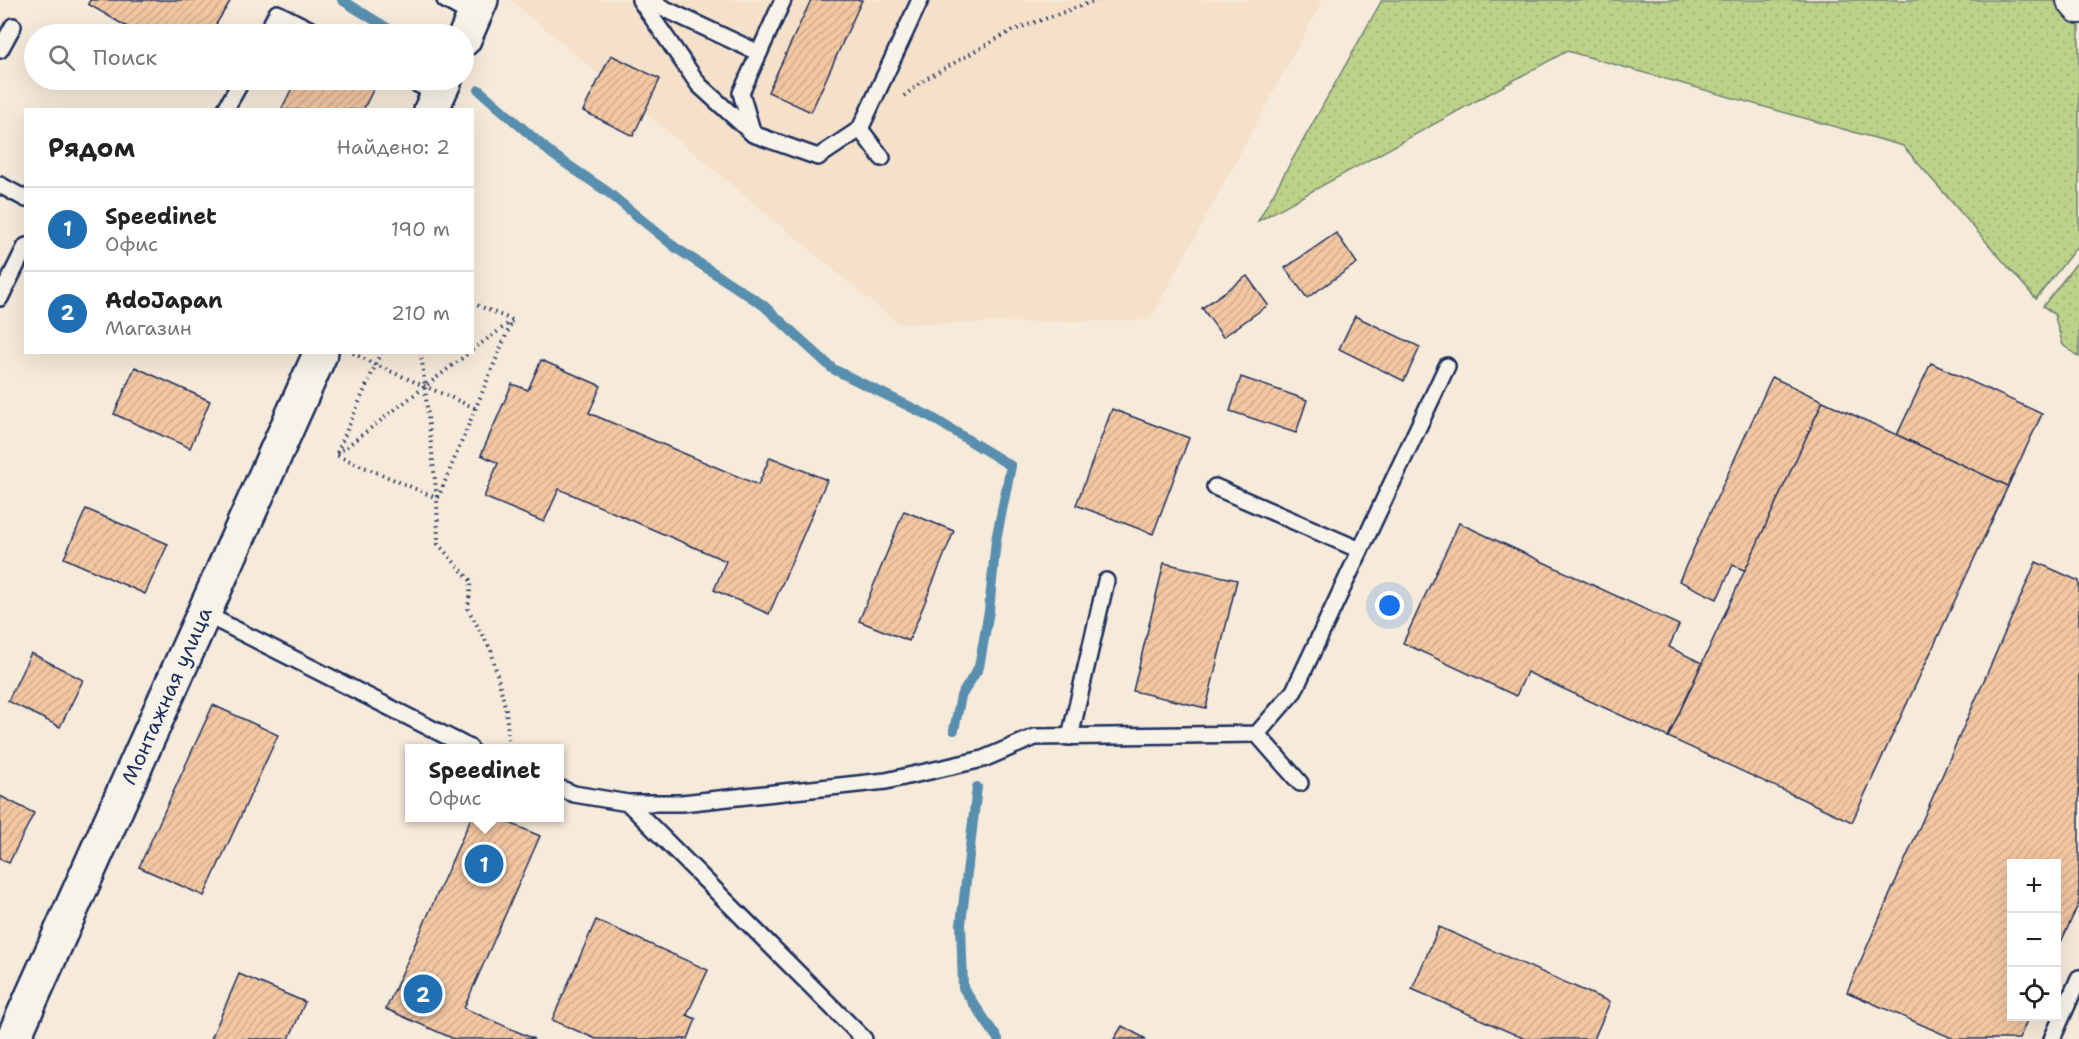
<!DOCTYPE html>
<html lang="ru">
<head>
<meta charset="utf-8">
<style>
  body { margin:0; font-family:"Shantell Sans",sans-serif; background:#f6f6f6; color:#222 }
  .controls { position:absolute; right:18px; bottom:18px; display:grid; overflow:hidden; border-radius:0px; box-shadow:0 6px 24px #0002 }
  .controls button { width:54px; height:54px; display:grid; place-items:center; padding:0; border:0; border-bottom:2px solid #e0e0e0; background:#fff; color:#222; font:30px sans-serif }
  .you { position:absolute; left:1390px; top:606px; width:21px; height:21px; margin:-15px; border:4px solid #fff; border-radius:50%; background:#1a73e8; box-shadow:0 0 0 9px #1a73e833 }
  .badge { display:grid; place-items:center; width:39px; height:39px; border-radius:50%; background:#1f6fb2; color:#fff; font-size:20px; font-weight:700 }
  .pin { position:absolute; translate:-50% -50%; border:3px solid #fff; box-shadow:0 2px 6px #0006 }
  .popup { position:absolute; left:405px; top:744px; width:159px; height:78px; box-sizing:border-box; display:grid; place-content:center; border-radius:0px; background:#fff; filter:drop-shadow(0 2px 4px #0005); font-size:20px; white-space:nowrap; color:#767676 }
  .popup b { font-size:22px; color:#222 }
  .popup::after { content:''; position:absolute; left:50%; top:100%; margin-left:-12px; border:12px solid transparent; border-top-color:#fff }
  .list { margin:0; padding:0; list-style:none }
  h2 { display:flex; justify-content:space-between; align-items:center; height:78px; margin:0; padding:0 24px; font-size:26px }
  h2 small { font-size:20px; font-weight:400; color:#767676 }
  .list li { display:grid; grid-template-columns:39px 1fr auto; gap:18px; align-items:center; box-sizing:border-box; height:84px; padding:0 24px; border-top:2px solid #e0e0e0 }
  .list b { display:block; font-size:22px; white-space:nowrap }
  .list p { margin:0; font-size:20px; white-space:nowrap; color:#767676 }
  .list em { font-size:20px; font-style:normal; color:#767676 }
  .icon { flex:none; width:33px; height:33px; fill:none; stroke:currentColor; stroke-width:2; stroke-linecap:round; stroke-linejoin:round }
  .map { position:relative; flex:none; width:2079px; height:1039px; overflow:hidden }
  .search { position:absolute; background:#fff; box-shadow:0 6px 24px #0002; left:24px; top:24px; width:450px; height:66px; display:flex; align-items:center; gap:15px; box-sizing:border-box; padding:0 21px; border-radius:33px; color:#767676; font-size:22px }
  .panel { position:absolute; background:#fff; box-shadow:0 6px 24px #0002; left:24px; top:108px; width:450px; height:246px; border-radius:0px }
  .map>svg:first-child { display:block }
  .built { fill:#f5e0c9 }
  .grass { fill:url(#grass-dots); stroke:#6c8073; stroke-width:1.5 }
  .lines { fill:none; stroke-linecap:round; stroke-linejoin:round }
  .stream { stroke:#598eae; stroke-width:10 }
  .building { fill:url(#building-hatch); stroke:#1b2f5e; stroke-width:1.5 }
  .lane-casing { stroke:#1b2f5e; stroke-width:20 }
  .street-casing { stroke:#1b2f5e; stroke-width:36 }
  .secondary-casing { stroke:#1b2f5e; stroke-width:38 }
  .path { stroke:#1b2f5e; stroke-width:4; stroke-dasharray:1.5 4.5; stroke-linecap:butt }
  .lane { stroke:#f7f3e8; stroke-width:15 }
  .street { stroke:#f7f3e8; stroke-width:32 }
  .secondary { stroke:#f7f3e8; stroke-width:33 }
  .labels { text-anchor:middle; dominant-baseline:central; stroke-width:5; stroke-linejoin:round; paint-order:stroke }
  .street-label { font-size:21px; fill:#1b2f5e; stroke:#f7f3e8 }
</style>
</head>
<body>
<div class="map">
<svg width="2079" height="1039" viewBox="0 0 2079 1039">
  <defs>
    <pattern id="grass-dots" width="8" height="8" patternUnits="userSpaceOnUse" patternTransform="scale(1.5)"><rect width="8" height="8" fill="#bdd288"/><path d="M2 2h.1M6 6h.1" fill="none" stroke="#a2b578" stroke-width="1.8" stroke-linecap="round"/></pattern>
    <pattern id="building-hatch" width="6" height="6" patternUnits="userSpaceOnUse" patternTransform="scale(1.5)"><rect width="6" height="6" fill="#f3c7a2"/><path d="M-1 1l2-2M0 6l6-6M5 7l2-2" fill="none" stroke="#d0ab8e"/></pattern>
  </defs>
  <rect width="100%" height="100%" fill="#f6eada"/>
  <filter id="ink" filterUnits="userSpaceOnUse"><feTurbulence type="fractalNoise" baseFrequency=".0167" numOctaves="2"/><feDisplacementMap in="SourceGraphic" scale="12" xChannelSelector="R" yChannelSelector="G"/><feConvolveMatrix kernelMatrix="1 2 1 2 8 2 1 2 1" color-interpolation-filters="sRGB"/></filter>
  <g filter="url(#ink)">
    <path class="built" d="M510,0H1323L1150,320L899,324Z"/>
    <g class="grass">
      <path d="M1382,0H2079V244L2036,299L1903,146L1567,51L1258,221Z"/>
      <path d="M2079,260V357L2063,345L2054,314L2043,306Z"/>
    </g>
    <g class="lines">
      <g class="stream">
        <path d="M342,0L397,34"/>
        <path d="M479,90L552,154L609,193L676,248L763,305L833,369L931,417L1011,466L996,540L989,611L979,667L961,696L954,730"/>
        <path d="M977,787L961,924L963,988L998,1039"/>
      </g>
    </g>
    <g class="building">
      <path d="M90,0H231L210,34H139L88,4Z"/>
      <path d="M811,0H862L811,112L768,92Z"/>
      <path d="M611,55L660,79L633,136L583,111Z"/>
      <path d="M296,80H367L376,84L363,110H281Z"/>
      <path d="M1336,233L1357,263L1307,298L1285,268Z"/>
      <path d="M1247,276L1268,305L1223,337L1202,308Z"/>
      <path d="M1355,316L1420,347L1404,381L1339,349Z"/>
      <path d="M541,360L601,386L589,413L758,485L770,457L827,480L769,614L714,590L726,561L559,489L544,522L484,497L498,463L481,455L512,384L528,390Z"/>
      <path d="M1931,363L2042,414L2008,486L1897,435Z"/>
      <path d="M135,367L210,401L190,448L114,414Z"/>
      <path d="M1241,377L1307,400L1296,433L1230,411Z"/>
      <path d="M1772,377L1823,401L1746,571L1733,565L1717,599L1679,581Z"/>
      <path d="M1823,401L2008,486L1852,822L1668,737Z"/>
      <path d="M1112,409L1189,438L1153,534L1076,505Z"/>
      <path d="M86,509L168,544L145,594L64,558Z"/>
      <path d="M904,511L954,531L909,641L859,621Z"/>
      <path d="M1459,523L1679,625L1669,647L1702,663L1668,737L1527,672L1516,696L1403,643Z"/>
      <path d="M2036,562L2079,581V903L2056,953V864H2012V1016H2029L2019,1039H1954L1847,992Z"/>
      <path d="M1164,563L1237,580L1206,708L1133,691Z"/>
      <path d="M31,653L83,680L60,727L8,701Z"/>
      <path d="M213,705L278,735L204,896L139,867Z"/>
      <path d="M0,796L34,813L9,863L0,859Z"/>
      <path d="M471,818H498L540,836L464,1008L534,1039H454L386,1009Z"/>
      <path d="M596,920L708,970L687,1015L696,1019L688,1039H596L552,1020Z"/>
      <path d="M1439,927L1610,1002L1594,1039H1525L1412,989Z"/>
      <path d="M239,974L305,1002L289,1039H211Z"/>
      <path d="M1122,1026L1146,1039H1114Z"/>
    </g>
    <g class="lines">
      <defs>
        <g id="lane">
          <path d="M445,0L474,16"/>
          <path d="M640,0L699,85L753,134L818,157L860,129L920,0"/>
          <path d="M646,0L759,53L783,0"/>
          <path d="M266,34L277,13L319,34"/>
          <path d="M0,50L13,26"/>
          <path d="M409,80L438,94"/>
          <path d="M225,110L242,80"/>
          <path d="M860,129L882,158"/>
          <path d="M753,134L741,93L759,53"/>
          <path d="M0,185L26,199"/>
          <path d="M0,298L26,246"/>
          <path d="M1215,487L1360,550"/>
          <path d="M203,613L470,748"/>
          <path d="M1257,734L1300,783"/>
          <path d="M1070,737L1106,581"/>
          <path d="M559,788L574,794L628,803H682L886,781L983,759L1035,737L1257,734L1294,691L1447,366"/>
          <path d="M628,803L864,1039"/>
          <path d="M2052,1039L2079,978"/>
        </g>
        <path id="street" d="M2073,0L2079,7"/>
        <g id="secondary">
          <path d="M464,39L481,0"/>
          <path d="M431,110L445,80"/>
          <path id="s1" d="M13,1039L321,352"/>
        </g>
      </defs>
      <use href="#lane" class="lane-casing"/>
      <use href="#street" class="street-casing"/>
      <use href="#secondary" class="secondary-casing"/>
      <g class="path">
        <path d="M904,96L924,80L1011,31L1097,0"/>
        <path d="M472,303L512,320"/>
        <path d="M472,350L512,321"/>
        <path d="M381,352L336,455L437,498"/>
        <path d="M421,352L437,498L438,544L471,581L468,609L491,650L506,710L509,748"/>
        <path d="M353,353L376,365L475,408"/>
        <path d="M337,454L470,352"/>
        <path d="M438,498L512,321"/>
      </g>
      <use href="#lane" class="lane"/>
      <use href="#street" class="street"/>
      <use href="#secondary" class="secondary"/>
    </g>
  </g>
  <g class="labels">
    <g class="street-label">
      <text stroke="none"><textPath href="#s1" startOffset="376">Монтажная улица</textPath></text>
    </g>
  </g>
</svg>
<div class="controls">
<button>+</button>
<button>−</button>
<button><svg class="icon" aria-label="locate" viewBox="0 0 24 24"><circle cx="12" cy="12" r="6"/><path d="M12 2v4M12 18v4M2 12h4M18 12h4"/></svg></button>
</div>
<div class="you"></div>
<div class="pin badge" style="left:484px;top:864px">1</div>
<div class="popup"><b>Speedinet</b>Офис</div>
<div class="pin badge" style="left:423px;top:994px">2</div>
<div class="search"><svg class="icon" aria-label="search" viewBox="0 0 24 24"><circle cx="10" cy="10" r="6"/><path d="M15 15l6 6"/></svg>Поиск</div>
<section class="panel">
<h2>Рядом<small>Найдено: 2</small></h2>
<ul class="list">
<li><span class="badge">1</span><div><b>Speedinet</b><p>Офис</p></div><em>190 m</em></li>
<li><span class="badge">2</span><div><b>AdoJapan</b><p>Магазин</p></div><em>210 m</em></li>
</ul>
</section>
</div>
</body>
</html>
